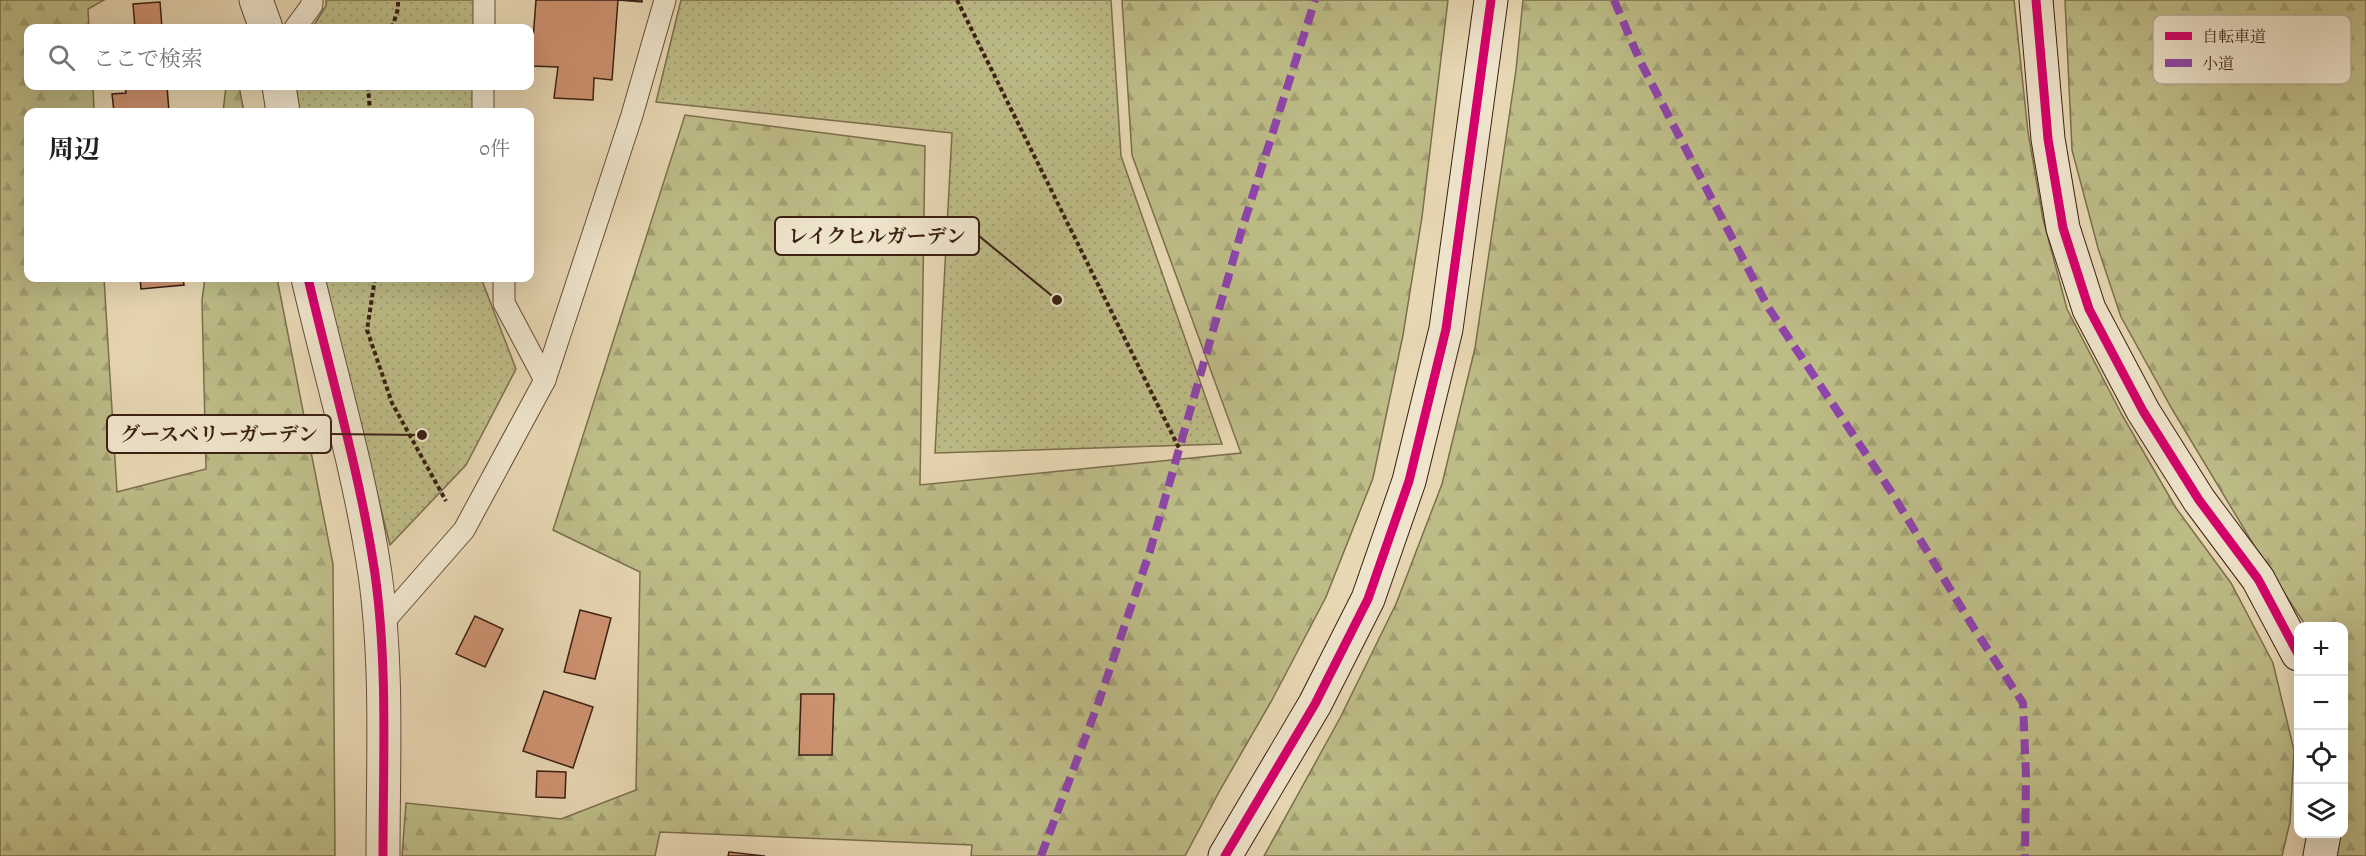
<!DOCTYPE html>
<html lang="ja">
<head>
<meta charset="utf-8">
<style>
  body { margin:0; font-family:Alegreya,"Noto Serif JP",serif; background:#f6f6f6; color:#202124 }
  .controls { position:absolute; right:18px; bottom:18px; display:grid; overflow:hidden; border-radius:12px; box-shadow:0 6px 24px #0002 }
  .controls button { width:54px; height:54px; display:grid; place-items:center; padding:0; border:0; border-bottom:2px solid #e0e0e0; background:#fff; color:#202124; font:30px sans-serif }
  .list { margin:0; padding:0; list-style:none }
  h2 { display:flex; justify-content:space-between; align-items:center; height:78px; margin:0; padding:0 24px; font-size:26px }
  h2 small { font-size:20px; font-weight:400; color:#757577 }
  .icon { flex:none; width:33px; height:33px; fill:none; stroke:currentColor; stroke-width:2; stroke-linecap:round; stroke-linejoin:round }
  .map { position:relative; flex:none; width:2366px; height:856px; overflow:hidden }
  .search { position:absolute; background:#fff; box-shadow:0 6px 24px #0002; left:24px; top:24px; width:510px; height:66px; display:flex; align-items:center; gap:15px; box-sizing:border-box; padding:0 21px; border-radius:12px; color:#757577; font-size:22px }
  .panel { position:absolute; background:#fff; box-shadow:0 6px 24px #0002; left:24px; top:108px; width:510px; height:174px; border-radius:12px }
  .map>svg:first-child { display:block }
  .forest { fill:url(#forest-firs); stroke:#7c6e4d; stroke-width:1.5 }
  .garden { fill:url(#garden-dots); stroke:#7c6e4d; stroke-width:1.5 }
  .building { fill:#ce9271; stroke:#3b1f13; stroke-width:1.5 }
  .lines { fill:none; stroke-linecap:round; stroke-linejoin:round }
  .lane-casing { stroke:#664d3b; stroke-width:23 }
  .street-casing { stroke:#664d3b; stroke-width:35 }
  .secondary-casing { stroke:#3b1f13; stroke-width:35 }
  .path { stroke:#3b1f13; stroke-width:4; stroke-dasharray:4.5 3; stroke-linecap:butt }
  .lane { stroke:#efe5cd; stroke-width:21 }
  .street { stroke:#efe5cd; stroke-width:33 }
  .secondary { stroke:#efe5cd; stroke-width:33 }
  .quiet { stroke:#8e44ad; stroke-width:8; stroke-dasharray:15 8; stroke-linecap:butt }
  .cycleway-casing { stroke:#efe5cd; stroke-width:13 }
  .cycleway { stroke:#d6006c; stroke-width:9 }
  .key { fill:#efe5cd; stroke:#b9aa95; stroke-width:1.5 }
  .key-label { font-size:16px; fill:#3b1f13 }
  .leader { fill:none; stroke:#3b1f13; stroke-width:2 }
  .callout-dot { fill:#3b1f13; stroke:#efe5cd; stroke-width:2 }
  .callout { fill:#efe5cd; stroke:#3b1f13; stroke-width:2 }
  .callout-label { font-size:20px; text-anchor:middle; font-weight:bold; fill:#3b1f13 }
</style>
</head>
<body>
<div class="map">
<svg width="2366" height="856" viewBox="0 0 2366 856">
  <defs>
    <pattern id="forest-firs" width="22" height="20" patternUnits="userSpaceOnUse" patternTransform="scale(1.5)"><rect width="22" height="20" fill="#bdbc87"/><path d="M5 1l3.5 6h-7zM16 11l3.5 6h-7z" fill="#a3a174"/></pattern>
    <pattern id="garden-dots" width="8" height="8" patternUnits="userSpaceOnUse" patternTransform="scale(1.5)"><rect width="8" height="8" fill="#bdbc87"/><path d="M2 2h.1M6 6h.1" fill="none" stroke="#a3a174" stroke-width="1.8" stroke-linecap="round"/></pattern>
  </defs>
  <rect width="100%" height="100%" fill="#e7d7b2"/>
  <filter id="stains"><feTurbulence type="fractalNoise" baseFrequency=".00333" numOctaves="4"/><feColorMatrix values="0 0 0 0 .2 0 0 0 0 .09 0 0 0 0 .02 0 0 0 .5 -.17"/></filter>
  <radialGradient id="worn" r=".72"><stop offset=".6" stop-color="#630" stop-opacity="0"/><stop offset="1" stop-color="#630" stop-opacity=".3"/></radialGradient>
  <g class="forest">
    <path d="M0,0H104L88,9L89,28H28V86H93L94,112H28V278H104L117,492L206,469L202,300L205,278H277L333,564L335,856H0Z"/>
    <path d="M1122,0H1448L1422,217L1403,335L1373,478L1326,597L1272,700L1220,790L1185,856H971L972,845L660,832L655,856H402L406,803L561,819L636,790L640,572L553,530L685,115L925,146L920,485L1241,453L1132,155Z"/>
    <path d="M1523,0H2014L2028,132L2043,219L2067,309L2122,415L2176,508L2231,583L2273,663L2294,750L2290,822L2282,856H1264L1340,718L1396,604L1442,484L1475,348L1516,70Z"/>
    <path d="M2065,0H2366V856H2334L2337,834H2344V626H2306L2264,562L2172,409L2121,317L2098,248L2072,150Z"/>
    <path d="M226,86H239L244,112H223Z"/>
  </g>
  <g class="garden">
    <path d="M326,0H476V28H312L326,6Z"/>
    <path d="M681,0H1111L1121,156L1222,444L935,453L952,133L656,102Z"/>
    <path d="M291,86H476V112H295Z"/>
    <path d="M323,278H481L516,369L466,465L390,545Z"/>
  </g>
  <g class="building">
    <path d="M536,0H642V2L618,0L612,80L594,78L593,100L554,98L558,67L531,66Z"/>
    <path d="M160,2L162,28H135L133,4Z"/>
    <path d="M125,86H167L169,112H114L112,94L126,93Z"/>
    <path d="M140,278H183L184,285L141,289Z"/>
    <path d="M580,610L611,618L595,679L564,672Z"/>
    <path d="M475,616L503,629L485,667L456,654Z"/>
    <path d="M544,691L593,707L573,768L523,751Z"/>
    <path d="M801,694H834L832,755H799Z"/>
    <path d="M537,771L566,772L565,798L536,797Z"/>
    <path d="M729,852L765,856H728Z"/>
  </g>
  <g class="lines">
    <defs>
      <g id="lane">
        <path d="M295,28L312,5V0"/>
        <path d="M484,28V0"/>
        <path d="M483,112V86"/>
        <path d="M504,278V303L545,380"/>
        <path d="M380,626L464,530L545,380L632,115L665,0"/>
      </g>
      <g id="street">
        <path d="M256,0L266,28"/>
        <path d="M279,86L283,112"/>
        <path d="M308,278C331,377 360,473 375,574C388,667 383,763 383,856"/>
      </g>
      <g id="secondary">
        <path d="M2036,0L2048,139L2063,228L2089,309L2143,411L2199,500L2258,579L2298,654"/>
        <path d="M1225,856L1315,704L1368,599L1409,481L1446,329L1491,0"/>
        <path d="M2320,856L2324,834"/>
      </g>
    </defs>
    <use href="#lane" class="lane-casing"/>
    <use href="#street" class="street-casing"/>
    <use href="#secondary" class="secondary-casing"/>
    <g class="path">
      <path d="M957,0L1180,450"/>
      <path d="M392,28L398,9V0"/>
      <path d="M368,86L370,112"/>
      <path d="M375,278L367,330L392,403L446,501"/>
    </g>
    <use href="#lane" class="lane"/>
    <use href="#street" class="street"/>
    <use href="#secondary" class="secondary"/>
    <g class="quiet">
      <path d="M1614,0L1640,61L1768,307L1890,490L1975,630L2023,703L2026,777L2025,856"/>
      <path d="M1041,856L1099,701L1150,551L1242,229L1315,0"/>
    </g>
    <defs>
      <g id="cycleway">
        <path d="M2036,0L2048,139L2063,228L2089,309L2143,411L2199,500L2258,579L2298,654"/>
        <path d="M308,278C331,377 360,473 375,574C388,667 383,763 383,856"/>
        <path d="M1225,856L1315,704L1368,599L1409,481L1446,329L1491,0"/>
      </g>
    </defs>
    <use href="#cycleway" class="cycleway-casing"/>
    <use href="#cycleway" class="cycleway"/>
  </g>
  <rect x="2153" y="15" width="198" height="69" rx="9" class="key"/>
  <rect x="2165" y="32" width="27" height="8" fill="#d6006c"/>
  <rect x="2165" y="59" width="27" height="8" fill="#8e44ad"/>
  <g class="key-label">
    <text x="2202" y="42">自転車道</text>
    <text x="2202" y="69">小道</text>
  </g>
  <path class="leader" d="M1057 300L979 236M422 435L331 434"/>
  <g class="callout-dot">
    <circle cx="1057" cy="300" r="6"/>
    <circle cx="422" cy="435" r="6"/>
  </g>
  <g class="callout">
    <rect x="775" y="217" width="204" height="38" rx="6"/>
    <rect x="107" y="415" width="224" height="38" rx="6"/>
  </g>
  <g class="callout-label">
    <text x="877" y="243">レイクヒルガーデン</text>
    <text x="219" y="441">グースベリーガーデン</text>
  </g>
  <rect width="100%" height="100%" filter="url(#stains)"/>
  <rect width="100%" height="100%" fill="url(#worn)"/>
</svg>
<div class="controls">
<button>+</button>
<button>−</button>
<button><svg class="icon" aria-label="locate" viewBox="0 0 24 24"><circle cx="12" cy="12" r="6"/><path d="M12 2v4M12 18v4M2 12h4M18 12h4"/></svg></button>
<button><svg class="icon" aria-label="layers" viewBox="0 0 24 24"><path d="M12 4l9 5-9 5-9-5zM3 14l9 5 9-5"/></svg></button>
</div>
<div class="search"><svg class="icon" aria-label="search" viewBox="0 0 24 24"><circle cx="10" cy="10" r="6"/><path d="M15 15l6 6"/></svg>ここで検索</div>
<section class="panel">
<h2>周辺<small>0件</small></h2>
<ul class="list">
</ul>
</section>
</div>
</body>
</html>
